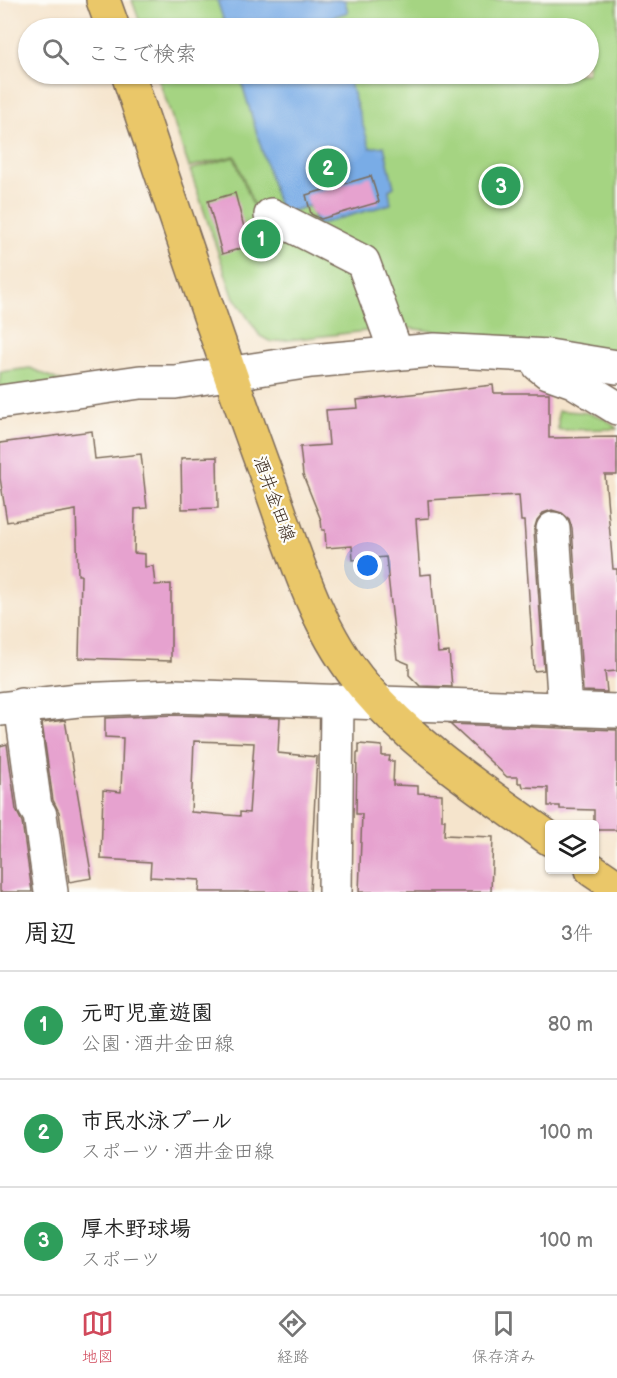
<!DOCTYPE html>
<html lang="ja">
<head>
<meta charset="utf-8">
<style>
  body { margin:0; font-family:"Balsamiq Sans","Klee One",sans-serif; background:#f6f6f6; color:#222 }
  .controls { position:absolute; right:18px; bottom:18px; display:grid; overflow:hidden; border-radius:6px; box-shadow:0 2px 4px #0004 }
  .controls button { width:54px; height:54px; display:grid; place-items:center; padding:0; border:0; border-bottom:2px solid #e0e0e0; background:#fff; color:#222; font:30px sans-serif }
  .you { position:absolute; left:368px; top:566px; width:21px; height:21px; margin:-15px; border:4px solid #fff; border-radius:50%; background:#1a73e8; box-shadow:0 0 0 9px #1a73e833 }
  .badge { display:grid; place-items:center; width:39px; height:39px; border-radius:50%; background:#d1495b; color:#fff; font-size:20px; font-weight:700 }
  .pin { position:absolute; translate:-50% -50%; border:3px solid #fff; box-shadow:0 2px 6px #0006 }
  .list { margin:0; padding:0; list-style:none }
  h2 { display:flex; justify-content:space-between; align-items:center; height:78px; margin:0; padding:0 24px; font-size:26px }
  h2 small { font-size:20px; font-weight:400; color:#767676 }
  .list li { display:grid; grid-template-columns:39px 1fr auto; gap:18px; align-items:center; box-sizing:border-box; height:108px; padding:0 24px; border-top:2px solid #e0e0e0 }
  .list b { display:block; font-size:22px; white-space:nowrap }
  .list p { margin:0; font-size:20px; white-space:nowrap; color:#767676 }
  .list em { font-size:20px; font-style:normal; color:#767676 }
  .icon { flex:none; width:33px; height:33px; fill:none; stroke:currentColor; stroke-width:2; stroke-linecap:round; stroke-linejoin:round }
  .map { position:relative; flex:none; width:617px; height:892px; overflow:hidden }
  .search { position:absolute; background:#fff; box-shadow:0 2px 4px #0004; left:18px; right:18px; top:18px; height:66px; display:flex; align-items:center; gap:15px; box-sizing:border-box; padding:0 21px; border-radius:33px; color:#767676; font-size:22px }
  .sheet { height:402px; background:#fff }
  nav { display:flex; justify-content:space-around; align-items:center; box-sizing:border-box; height:84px; border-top:2px solid #e0e0e0; background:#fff; font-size:16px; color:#767676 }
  nav a { display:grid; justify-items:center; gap:3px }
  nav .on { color:#d1495b }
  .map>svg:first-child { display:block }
  .green { fill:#a5d482; stroke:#707f50; stroke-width:1.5 }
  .water { fill:#79ace6; stroke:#5a6b82; stroke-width:1.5 }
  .building { fill:#e6a2cf; fill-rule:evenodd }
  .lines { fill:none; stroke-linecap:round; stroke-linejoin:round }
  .minor-casing { stroke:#7c6b5b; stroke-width:36 }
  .major-casing { stroke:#7c6b5b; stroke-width:36 }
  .minor { stroke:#fff; stroke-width:33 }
  .major { stroke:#eac769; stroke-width:33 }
  .labels { text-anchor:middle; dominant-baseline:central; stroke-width:4.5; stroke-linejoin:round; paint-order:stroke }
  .street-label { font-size:18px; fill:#3b2a1e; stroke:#fdfcf7 }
</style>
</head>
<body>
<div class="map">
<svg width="617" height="892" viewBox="0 0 617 892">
  <rect width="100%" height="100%" fill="#fdfcf7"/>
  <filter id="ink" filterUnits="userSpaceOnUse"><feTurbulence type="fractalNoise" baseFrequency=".0167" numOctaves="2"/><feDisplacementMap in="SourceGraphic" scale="12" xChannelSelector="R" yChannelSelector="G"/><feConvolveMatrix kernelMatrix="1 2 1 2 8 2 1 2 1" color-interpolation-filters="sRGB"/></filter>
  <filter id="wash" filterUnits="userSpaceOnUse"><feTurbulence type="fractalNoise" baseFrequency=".008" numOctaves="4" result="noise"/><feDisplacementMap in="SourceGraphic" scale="24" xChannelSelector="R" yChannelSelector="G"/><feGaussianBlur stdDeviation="1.35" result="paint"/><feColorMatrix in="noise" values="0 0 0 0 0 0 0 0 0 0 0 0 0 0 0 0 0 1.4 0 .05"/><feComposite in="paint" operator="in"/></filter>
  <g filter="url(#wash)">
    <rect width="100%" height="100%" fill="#f5e4cc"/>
    <g class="green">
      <path d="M132,0H617V358L553,346L391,326L365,259L256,212L235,156L189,167L157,74H588V28H142Z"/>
      <path d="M234,157L256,213L360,264L383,329L271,342L260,336L233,296L190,170Z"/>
      <path d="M30,368L67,384L0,394V372Z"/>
      <path d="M558,411C579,411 603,412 617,429L558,430Z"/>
    </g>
    <g class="water">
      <path d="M217,0H345L348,12L330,18L333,28H226Z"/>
      <path d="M239,74H347L370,148L384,146L394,187L389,190L391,204L317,225L309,206L281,214Z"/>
    </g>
    <g id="blocks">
      <g class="building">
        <path d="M371,176L379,202L321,219L311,214L306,195Z"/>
        <path d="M235,193L249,246L222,254L208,201Z"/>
        <path d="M493,385L494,393H549V438L617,437V475H605L613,569H617V671L605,672L607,692L583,691L572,528L569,519L562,513L552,510L543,513L537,520L534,530L544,670L534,671L524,521H521L519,495L428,500L429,518L416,519L420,575L431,574L438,653L449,652L452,687L420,686L409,675V664L397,659L386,557L353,560L352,546L326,548L325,530H322L321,520L303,475L300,447L329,445L326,410L358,408L357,400Z"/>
        <path d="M92,431L95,459L141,454L147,508L135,509L134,553L145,554V567L153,566L155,585L171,584V661L79,658L81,575H78L76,510L7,522L0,478V443Z"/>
        <path d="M217,457L218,508L182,509L181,458Z"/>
        <path d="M174,715L280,718L278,753L317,757L310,892H199L200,880L150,877L151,862L101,859L103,790L121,792L123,738L105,737V718ZM194,741L254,743L249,813L240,812V816L191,812Z"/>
        <path d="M65,720L92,878L69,882L59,812L53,800L42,723Z"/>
        <path d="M450,724L617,730V830H594V810L560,809V806H548V788L523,787L522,783H518V777H507Z"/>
        <path d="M7,744L16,810L22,822L32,892H0V746Z"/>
        <path d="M359,744L382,746V756H390L389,761H394L393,785L418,786V793L442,794V820H445L444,835L493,837L491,892H359L362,814H356L357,753H359Z"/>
      </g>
    </g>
  </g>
  <g filter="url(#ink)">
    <use href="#blocks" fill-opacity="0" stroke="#7c6b5b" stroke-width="1.5"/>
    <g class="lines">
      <defs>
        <g id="minor">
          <path d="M271,215L363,262L396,352"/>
          <path d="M539,365L548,372L573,381L617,408"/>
          <path d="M0,402L140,382H175L311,361L435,350L549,356L617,367"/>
          <path d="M553,529L565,710"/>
          <path d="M21,705L35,807L40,815L51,892"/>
          <path d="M0,709L78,700L174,696L617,711"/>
          <path d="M335,892L337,701"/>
        </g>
        <g id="major">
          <path d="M103,0L113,28"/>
          <path d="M128,74C173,208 218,344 267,477C293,548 314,627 364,686C416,748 485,792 550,839"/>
          <path d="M592,870L617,887"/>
        </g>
      </defs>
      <use href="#minor" class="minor-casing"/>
      <use href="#major" class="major-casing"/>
      <use href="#minor" class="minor"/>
      <use href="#major" class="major"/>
    </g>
  </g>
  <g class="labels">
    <g class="street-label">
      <text transform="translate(274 499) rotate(70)">酒井金田線</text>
    </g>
  </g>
</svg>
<div class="controls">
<button><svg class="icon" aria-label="layers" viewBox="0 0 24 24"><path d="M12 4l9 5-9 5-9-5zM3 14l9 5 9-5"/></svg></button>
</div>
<div class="you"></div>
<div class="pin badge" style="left:261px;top:239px;background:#2e9e5b">1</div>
<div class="pin badge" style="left:328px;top:168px;background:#2e9e5b">2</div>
<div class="pin badge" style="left:501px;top:186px;background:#2e9e5b">3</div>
<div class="search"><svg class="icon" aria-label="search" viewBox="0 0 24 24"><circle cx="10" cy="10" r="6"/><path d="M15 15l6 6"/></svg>ここで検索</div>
</div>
<section class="sheet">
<h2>周辺<small>3件</small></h2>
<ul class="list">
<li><span class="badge" style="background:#2e9e5b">1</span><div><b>元町児童遊園</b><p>公園 · 酒井金田線</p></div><em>80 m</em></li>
<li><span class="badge" style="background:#2e9e5b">2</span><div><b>市民水泳プール</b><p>スポーツ · 酒井金田線</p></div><em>100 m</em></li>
<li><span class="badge" style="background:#2e9e5b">3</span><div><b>厚木野球場</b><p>スポーツ</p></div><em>100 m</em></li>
</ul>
</section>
<nav>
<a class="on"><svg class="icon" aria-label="map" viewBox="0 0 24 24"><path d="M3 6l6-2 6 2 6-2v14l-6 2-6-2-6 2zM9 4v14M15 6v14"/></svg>地図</a>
<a><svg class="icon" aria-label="directions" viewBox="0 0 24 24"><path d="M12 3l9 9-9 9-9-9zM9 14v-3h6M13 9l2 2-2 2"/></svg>経路</a>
<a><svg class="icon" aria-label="saved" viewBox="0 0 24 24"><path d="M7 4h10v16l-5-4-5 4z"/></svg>保存済み</a>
</nav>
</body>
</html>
